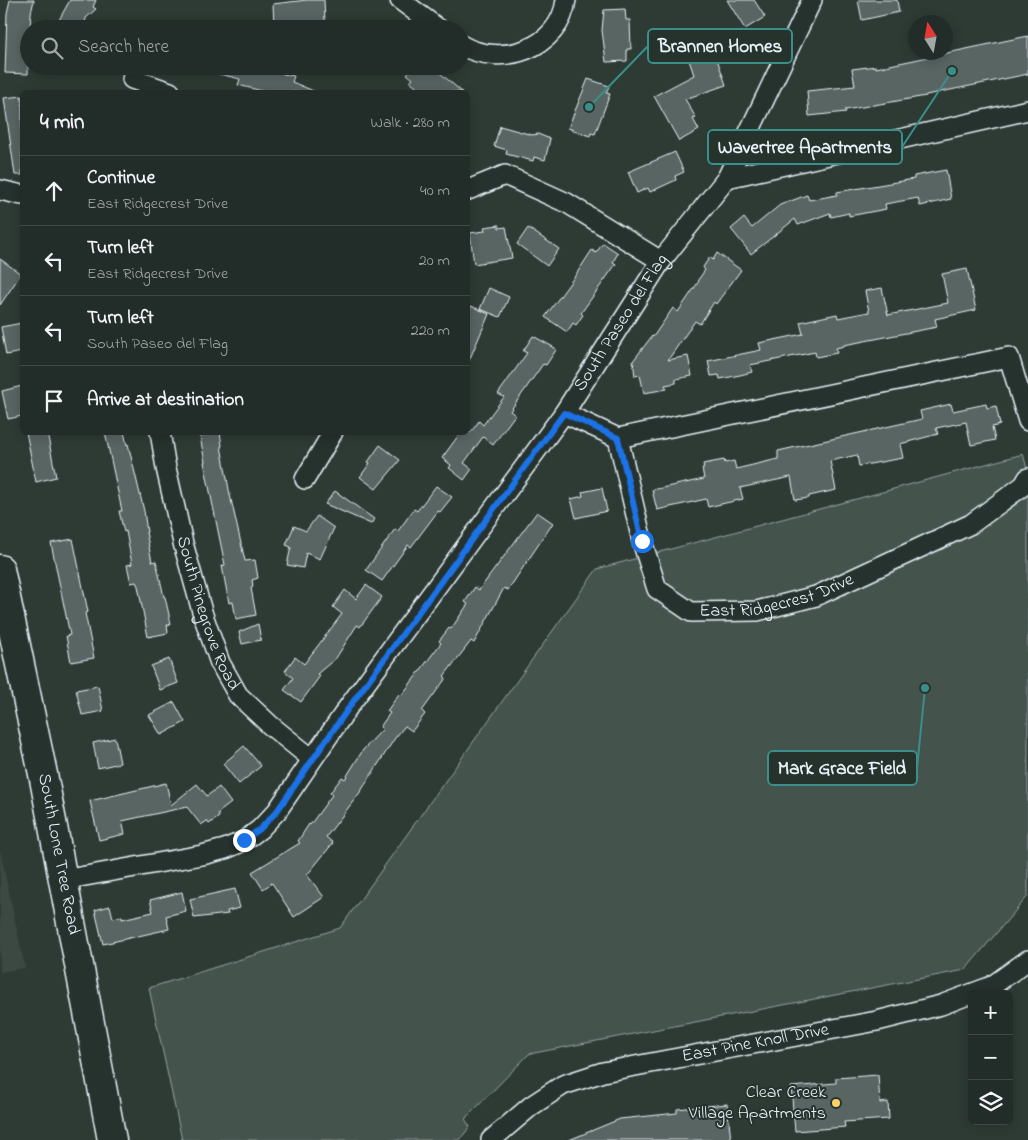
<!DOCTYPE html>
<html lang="en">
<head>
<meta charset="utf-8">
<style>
  body { margin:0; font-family:"Indie Flower",sans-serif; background:#2e3834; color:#f1f3f6 }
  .controls { position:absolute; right:15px; bottom:15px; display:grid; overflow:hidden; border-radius:8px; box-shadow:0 2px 12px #0003 }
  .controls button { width:45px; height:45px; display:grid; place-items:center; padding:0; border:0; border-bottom:1px solid #3f4845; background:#222c28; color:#f1f3f6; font:25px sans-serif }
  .compass { position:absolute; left:908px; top:15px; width:45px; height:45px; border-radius:50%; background:#222c28; box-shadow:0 2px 12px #0003; rotate:349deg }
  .stop { position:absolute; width:15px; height:15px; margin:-11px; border:4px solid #1a73e8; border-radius:50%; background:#fff }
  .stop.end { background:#1a73e8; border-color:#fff; box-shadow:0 1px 5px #0008 }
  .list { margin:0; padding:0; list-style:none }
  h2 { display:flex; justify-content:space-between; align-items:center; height:65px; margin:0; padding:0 20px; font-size:21px }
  h2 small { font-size:16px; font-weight:400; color:#a2a7a8 }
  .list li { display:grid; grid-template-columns:32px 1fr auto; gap:15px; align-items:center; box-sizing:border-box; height:70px; padding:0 20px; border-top:1px solid #3f4845 }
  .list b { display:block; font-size:19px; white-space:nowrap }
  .list p { margin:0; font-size:16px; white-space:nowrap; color:#a2a7a8 }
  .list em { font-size:16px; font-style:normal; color:#a2a7a8 }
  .icon { flex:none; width:28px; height:28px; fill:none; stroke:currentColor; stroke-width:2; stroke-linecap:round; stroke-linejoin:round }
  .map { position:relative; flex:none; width:1028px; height:1140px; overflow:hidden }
  .search { position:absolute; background:#222c28; box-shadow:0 2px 12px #0003; left:20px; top:20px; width:450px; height:55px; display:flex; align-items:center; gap:12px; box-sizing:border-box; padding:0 18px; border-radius:28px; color:#a2a7a8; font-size:19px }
  .panel { position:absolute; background:#222c28; box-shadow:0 2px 12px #0003; left:20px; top:90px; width:450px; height:345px; border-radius:8px }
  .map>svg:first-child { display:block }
  .built { fill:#3b4843 }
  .green { fill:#45524e; stroke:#96a2a3 }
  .building { fill:#596563; stroke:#e8f1f8 }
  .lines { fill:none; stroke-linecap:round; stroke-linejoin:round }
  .minor-casing { stroke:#e8f1f8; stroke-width:22 }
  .secondary-casing { stroke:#e8f1f8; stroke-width:31 }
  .minor { stroke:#26332d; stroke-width:19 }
  .secondary { stroke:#26332d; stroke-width:28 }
  .route { stroke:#1a73e8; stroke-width:6 }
  .poi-dot { fill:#ffd166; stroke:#26332d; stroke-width:2 }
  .labels { text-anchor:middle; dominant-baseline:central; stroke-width:4; stroke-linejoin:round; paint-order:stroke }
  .street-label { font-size:18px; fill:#e8f1f8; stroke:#26332d }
  .poi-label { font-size:18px; fill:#e8f1f8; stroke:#26332d; text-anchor:end }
  .leader { fill:none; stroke:#3a8f8a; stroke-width:2 }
  .callout-dot { fill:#3a8f8a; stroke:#26332d; stroke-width:2 }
  .callout { fill:#26332d; stroke:#3a8f8a; stroke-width:2 }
  .callout-label { font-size:19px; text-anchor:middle; font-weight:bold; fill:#e8f1f8 }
</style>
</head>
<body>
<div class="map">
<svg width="1028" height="1140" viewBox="0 0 1028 1140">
  <rect width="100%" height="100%" fill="#2e3b35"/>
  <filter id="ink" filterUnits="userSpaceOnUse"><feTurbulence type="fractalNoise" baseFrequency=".02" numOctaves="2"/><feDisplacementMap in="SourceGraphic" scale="10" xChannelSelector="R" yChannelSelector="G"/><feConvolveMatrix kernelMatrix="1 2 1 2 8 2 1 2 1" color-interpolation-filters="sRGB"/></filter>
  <g filter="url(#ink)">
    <path class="built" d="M0,850L25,968L0,972Z"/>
    <path class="green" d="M1023,454L1028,472V896L965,970L529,1054L465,1119L470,1127L459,1140H182L149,988L340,928L597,569Z"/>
    <g class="building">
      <path d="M10,0H34L31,13L30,29H29L28,74L5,73L7,13Z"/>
      <path d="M70,0H96L93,7L96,9L86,18L84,29H54Z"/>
      <path d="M307,0H324L325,22L314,23L315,27L285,29V24L274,25L273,4Z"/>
      <path d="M727,0H754L765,17L745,29Z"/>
      <path d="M858,0H897L899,12L862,20Z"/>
      <path d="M625,9L626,20H630L631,49H627V61L606,62L602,30L604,10Z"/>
      <path d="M709,36L726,85L685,99L696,118L693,119L699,130L679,141L654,96L694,75L688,57L691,56L687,43Z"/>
      <path d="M1028,36V74L926,95V96L845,110L846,112L809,116L807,91L855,86L852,69L876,66V68Z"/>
      <path d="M208,66H270L284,70L283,74L294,76L292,82L316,92H266L238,85L240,79L207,71Z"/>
      <path d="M414,66H432L462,92H422L410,82L413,79L407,74Z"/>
      <path d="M588,79L609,86L606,93L610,94L595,134L591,133L590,136L568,128Z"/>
      <path d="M22,96V175H15L4,98Z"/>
      <path d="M500,126L532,135L538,134L550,139L545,160L534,157L533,161L506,154L507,150L494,146Z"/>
      <path d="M675,152L684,172L675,176L676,180L650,192L648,188L637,193L628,172Z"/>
      <path d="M946,170L951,199L920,206L918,198L885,204L886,209L849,216V213L831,217L830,213L798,225L795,219L751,254L731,229L744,218L752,228L780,205L807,195L809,200L837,195V192L914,179V176Z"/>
      <path d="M499,225V228L506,227L512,258L474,264L470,233L485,231L484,227Z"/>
      <path d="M528,228L559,249L547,266L517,244Z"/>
      <path d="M603,243L618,253L613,262L616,264L581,313L583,315L576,325L573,323L567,332L545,317L575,276L592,250L596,253Z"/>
      <path d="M717,253L741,270L716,304L714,302L700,324L695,321L668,360L688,356L692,376L676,379V383L665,385L667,389L644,393L640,375L635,376L633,361L652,336L653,337L673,308L678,312L699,281L698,280L705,270L703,267L710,257L713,260Z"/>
      <path d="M0,259L21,274L0,305Z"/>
      <path d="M967,269L976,310L935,319L937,327L844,345V346L836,348L837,353L816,357L815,352L750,365L752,372L740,375L720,379L719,375L711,376L708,361L761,350L759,343L803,334L800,322L837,314L838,318L869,312L865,291L882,288L888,315L948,303L942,274Z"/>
      <path d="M489,288L509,297L500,317L480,309Z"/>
      <path d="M471,306L489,314L468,363V314Z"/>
      <path d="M22,323V352L6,355L1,327Z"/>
      <path d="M533,336L555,348L556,350L546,365L543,364L510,411L515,415L493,445L483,437L464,463L472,469L464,480L449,468L451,465L442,458L461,432H471L479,421L483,425L504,397L498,394L527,353L523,351Z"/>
      <path d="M22,386V416L8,419L2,391Z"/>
      <path d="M951,404L953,411L986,404L987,408L996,406L1000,425L992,427L995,440L971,445L966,422L936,428L938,434L900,444L903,458L859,466L857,455L830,461L836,490L809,496V498L795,500L791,477L740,488L743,499L708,507L706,499L657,510L652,490L704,479L702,468H704L703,464L724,460L725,463L734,461L736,469L778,459V451L922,419L920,411Z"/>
      <path d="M26,432H47L56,477L36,482Z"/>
      <path d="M105,432H124L127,445L128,444L144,511L147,532H146L152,562L156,561L164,597H165L171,624L167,625L168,633L148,637L138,586L136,582L131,583L127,565L132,564L126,531L124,532L119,511H122Z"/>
      <path d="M199,432H220L222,446H221L230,495L245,561L255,560L258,578L252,580L253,587L251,588L256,615L236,619L233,602L229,603L222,566L225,565L204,462H205Z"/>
      <path d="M380,445L400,460L376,489L360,477L370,463L368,462Z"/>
      <path d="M436,486L452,497L440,512L438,511L411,547L408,545L382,581L366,570L395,529L398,531L414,509L417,511Z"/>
      <path d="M602,488L607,511L576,518L571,499L583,496L582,492Z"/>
      <path d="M335,491L374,519L371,524L325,504Z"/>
      <path d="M537,512L553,523L508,590L504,588L474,643L471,641L444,676L446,678L422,711L425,714L412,731L405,726L395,738L361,791L326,837L333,843L307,875L324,897L294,917L272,883L263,889L252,872L300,843L298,841L309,824L310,825L332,795L330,793L342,777L345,779L363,750L383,729L380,727L390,713L387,711L399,694L401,696L441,643L439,641L449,628L451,629L468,604L465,602L475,587L479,590Z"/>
      <path d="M317,516L334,528L320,559L306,553L303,568L287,565L291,547L286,545L294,526L306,531Z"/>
      <path d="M73,539L88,612L85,613L94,658L71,662L66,636L70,635L51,543Z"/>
      <path d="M366,585L382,597L360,627L357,625L336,658L317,674L320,676L301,702L284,690L293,678L285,671L295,657L304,664L342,614L333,607L345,590L356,599Z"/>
      <path d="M258,624L261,640L242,644L239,632Z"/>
      <path d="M169,659L178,683L160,690L151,666Z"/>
      <path d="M98,686L103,711L82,715L76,690Z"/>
      <path d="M174,702L185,722L161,735L149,715Z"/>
      <path d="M115,738L120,763L98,768L93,743Z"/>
      <path d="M244,746L261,766L239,784L223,764Z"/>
      <path d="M166,783L171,805L197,784L207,796L219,787L231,803L218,813L219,817L209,824L207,821L201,825L187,807L122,821L125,834L99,840L90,801Z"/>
      <path d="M235,889L240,908L227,911L228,914L194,918L190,899Z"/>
      <path d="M182,892L186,911L166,916L169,929L103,944L95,910L110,906L113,918L122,916V919L153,912L150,900Z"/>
      <path d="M878,1075L880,1103L888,1102L889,1119L844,1122L845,1127L795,1131L791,1087L836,1083V1078Z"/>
      <path d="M727,1104L731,1140H569L620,1119L677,1113V1109Z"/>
    </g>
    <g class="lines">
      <defs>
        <g id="minor">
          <path d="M400,0L439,29"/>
          <path d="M461,45C501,68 560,49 566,0"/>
          <path d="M132,79L170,92"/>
          <path d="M727,178L1028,110"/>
          <path d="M0,190L22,195"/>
          <path d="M468,190L505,175L567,203L661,261"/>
          <path d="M564,413L618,438L1009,357L1028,421"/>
          <path id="s1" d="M160,432L166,468L183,543L203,615L220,663L238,695L270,725L312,759"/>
          <path id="s2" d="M618,438L642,541L657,589L691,612L757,611L816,596L971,524L1024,485L1028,478"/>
          <path d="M305,479L333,432"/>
          <path id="s3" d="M63,880L202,855L225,849L244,841L260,829L277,811L349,706L564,413L661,261L727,178L812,0"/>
          <path id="s4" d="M491,1140L531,1106L563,1085L603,1072L877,1021L941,1005L992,986L1028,960"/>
        </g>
        <g id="secondary">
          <path id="s5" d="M0,569L44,779L112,1140"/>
        </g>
      </defs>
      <use href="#minor" class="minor-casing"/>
      <use href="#secondary" class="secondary-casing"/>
      <use href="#minor" class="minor"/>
      <use href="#secondary" class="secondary"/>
    </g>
  </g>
  <g class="lines" filter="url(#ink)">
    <path class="route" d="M244,840L260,829L277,811L350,706L564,413L618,438L642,541"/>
  </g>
  <circle class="poi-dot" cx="836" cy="1103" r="5"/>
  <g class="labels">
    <g class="street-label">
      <text stroke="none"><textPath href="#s3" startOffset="828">South Paseo del Flag</textPath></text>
      <text stroke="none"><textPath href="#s2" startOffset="285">East Ridgecrest Drive</textPath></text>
      <text stroke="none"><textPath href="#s1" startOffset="188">South Pinegrove Road</textPath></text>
      <text stroke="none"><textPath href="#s5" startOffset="291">South Lone Tree Road</textPath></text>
      <text stroke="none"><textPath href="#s4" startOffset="288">East Pine Knoll Drive</textPath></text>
    </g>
    <g class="poi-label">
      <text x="826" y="1093">Clear Creek<tspan x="826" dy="21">Village Apartments</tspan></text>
    </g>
  </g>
  <path class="leader" d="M589 107L648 46M952 71L902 147M925 688L917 768"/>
  <g class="callout-dot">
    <circle cx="589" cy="107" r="5"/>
    <circle cx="952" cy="71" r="5"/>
    <circle cx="925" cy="688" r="5"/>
  </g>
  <g class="callout">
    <rect x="648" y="29" width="144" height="34" rx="5"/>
    <rect x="708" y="130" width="194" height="34" rx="5"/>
    <rect x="768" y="751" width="149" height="34" rx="5"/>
  </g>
  <g class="callout-label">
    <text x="720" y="52">Brannen Homes</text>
    <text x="805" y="153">Wavertree Apartments</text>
    <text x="842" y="774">Mark Grace Field</text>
  </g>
</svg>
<div class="controls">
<button>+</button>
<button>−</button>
<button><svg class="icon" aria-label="layers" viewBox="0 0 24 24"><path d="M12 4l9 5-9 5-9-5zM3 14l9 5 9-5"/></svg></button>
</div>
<svg class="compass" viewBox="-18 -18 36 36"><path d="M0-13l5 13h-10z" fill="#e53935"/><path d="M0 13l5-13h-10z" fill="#a2a7a8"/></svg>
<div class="stop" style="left:642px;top:541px"></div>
<div class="stop end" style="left:244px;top:840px"></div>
<div class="search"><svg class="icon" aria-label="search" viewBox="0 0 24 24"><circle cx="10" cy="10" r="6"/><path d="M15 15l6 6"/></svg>Search here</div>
<section class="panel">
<h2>4 min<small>Walk · 280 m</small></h2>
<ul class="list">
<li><svg class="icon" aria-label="ahead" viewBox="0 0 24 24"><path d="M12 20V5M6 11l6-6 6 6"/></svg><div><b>Continue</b><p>East Ridgecrest Drive</p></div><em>40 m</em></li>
<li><svg class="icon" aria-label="left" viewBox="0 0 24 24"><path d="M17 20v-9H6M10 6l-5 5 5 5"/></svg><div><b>Turn left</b><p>East Ridgecrest Drive</p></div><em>20 m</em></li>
<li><svg class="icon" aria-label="left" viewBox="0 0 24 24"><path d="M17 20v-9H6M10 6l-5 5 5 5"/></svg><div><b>Turn left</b><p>South Paseo del Flag</p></div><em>220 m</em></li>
<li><svg class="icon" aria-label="arrive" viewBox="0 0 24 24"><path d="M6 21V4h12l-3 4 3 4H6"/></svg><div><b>Arrive at destination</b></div></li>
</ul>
</section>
</div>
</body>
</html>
